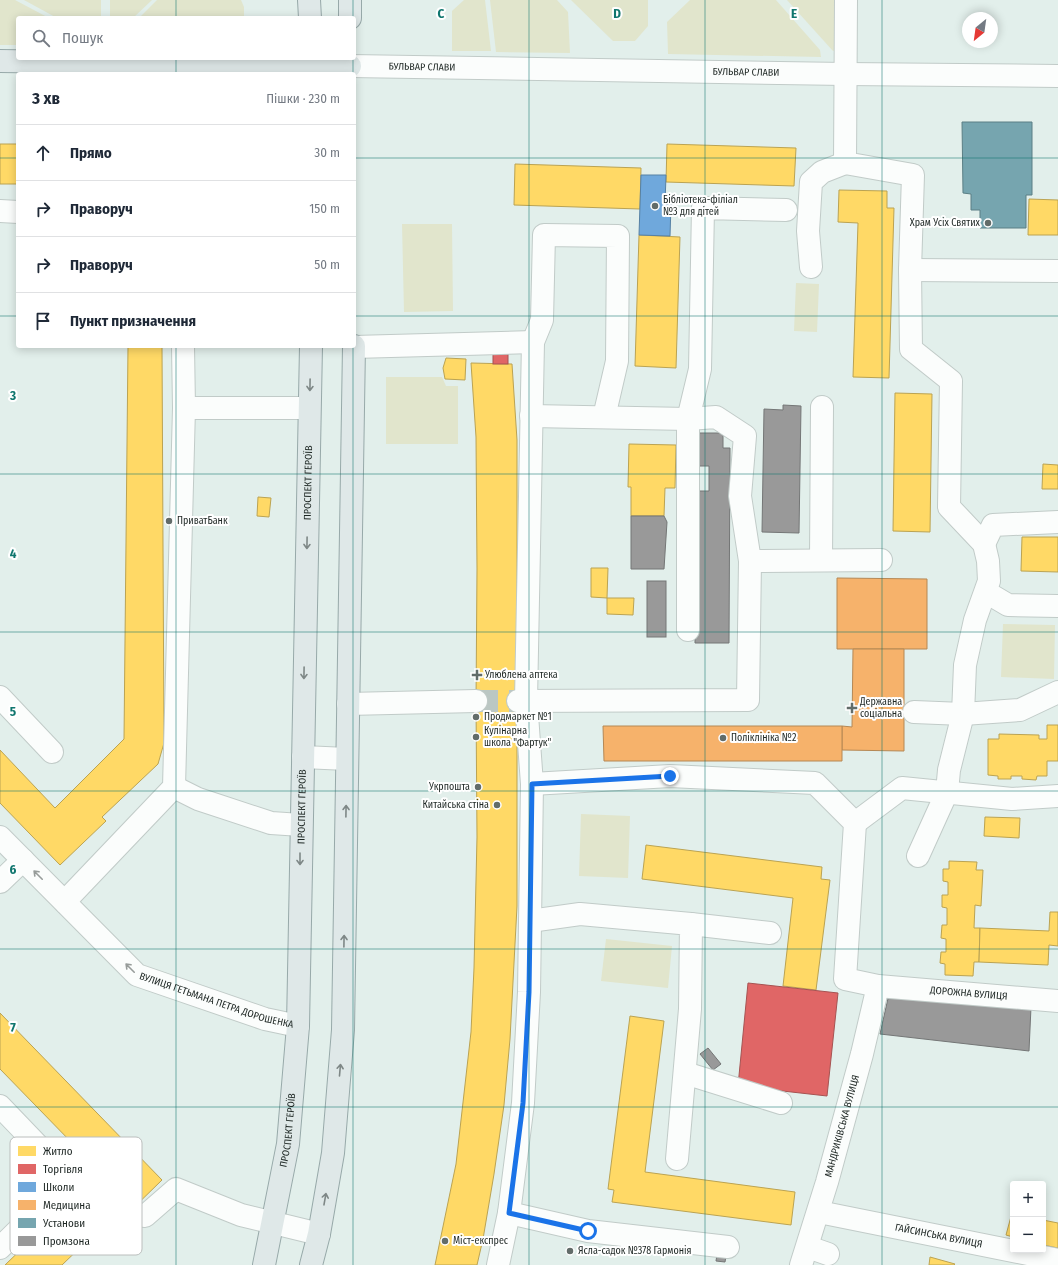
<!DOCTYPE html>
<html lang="uk">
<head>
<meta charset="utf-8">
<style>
  body { margin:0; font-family:"Fira Sans Condensed",sans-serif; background:#f2f2f3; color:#1f2937 }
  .controls { position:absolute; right:12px; bottom:12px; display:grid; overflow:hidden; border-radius:4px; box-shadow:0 2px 10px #0003 }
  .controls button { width:36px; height:36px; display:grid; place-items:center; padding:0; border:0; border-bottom:1px solid #e0e1e3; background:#fff; color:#1f2937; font:20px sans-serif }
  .compass { position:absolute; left:962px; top:12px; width:36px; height:36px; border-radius:50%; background:#fff; box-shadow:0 2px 10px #0003; rotate:209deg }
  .stop { position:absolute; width:12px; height:12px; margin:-9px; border:3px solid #1a73e8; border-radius:50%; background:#fff }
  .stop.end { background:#1a73e8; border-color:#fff; box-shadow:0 1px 4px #0008 }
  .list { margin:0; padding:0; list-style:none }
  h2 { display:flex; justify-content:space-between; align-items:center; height:52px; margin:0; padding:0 16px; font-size:17px }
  h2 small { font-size:13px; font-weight:400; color:#747a83 }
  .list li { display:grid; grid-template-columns:26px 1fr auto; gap:12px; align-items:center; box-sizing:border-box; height:56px; padding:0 16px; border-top:1px solid #e0e1e3 }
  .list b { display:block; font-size:15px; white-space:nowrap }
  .list em { font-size:13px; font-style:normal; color:#747a83 }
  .icon { flex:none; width:22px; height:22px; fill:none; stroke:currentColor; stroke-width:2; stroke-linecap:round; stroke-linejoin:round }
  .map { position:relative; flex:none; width:1058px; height:1265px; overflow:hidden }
  .search { position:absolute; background:#fff; box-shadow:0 2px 10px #0003; left:16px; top:16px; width:340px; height:44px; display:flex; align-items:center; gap:10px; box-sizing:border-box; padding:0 14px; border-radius:4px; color:#747a83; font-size:15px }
  .panel { position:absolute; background:#fff; box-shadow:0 2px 10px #0003; left:16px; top:72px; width:340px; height:276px; border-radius:4px }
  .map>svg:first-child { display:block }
  .green { fill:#e1e5cc }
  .homes { fill:#ffd966; stroke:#bba352 }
  .shops { fill:#e06666; stroke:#a65352 }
  .schools { fill:#6fa8dc; stroke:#5681a4 }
  .health { fill:#f6b26b; stroke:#b58855 }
  .public { fill:#76a5af; stroke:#5b7f85 }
  .industry { fill:#999; stroke:#747676 }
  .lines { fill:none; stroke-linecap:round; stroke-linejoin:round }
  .minor-tunnel { stroke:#bbc7c3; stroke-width:22; stroke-dasharray:22 11; stroke-linecap:butt }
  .minor-casing { stroke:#c1cbc8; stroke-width:24 }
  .major-casing { stroke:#97a9a9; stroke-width:24 }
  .minor { stroke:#fbfdfc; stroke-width:22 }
  .major { stroke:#dfe8e8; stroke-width:22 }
  .oneway { stroke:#7e8786 }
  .oneway2 { stroke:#979c9a }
  .route { stroke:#1a73e8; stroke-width:5 }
  .grid { fill:none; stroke:#0f766e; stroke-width:1; stroke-opacity:0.55 }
  .poi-dot { fill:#626c69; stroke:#fff; stroke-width:1.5 }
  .labels { text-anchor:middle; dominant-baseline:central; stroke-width:4; stroke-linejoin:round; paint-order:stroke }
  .street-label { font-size:10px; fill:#1d2623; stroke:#fff }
  .poi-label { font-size:10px; fill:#1d2623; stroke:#fff; text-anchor:start }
  .key { fill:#fff; stroke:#bbbebd; stroke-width:1 }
  .key-label { font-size:11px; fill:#1d2623 }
  .grid-label { font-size:13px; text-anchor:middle; font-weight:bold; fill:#0f766e; stroke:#fff; stroke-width:4; stroke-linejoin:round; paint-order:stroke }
</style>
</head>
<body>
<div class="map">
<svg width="1058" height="1265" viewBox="0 0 1058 1265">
  <rect width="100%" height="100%" fill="#e2efeb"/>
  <g class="green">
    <path d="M0,0H15L49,18H18V45H0Z"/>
    <path d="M24,0H101V18H57Z"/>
    <path d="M110,0H152L133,18H110Z"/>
    <path d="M157,0H241L244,7V18H139Z"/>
    <path d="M464,0H485L491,51H452V11Z"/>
    <path d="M490,0H557L568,12L570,53L496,52Z"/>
    <path d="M571,0H648V26L635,41H613Z"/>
    <path d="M690,0H776L820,50L821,57L668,54L667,22Z"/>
    <path d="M787,0H837V50L833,51Z"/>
    <path d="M402,224H452L453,311L404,312Z"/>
    <path d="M796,283L819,284L817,332L794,331Z"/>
    <path d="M386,377H442L446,386H458V444H386Z"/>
    <path d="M1003,624L1055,625L1054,679L1001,677Z"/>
    <path d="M581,814L630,816L628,878L579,876Z"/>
    <path d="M606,939L672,946L668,988L601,981Z"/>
  </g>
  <g class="homes">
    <rect x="0" y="144" width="18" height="40"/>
    <path d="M667,144L796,148L794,186L666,182Z"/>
    <path d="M515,164L641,168L640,209L514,205Z"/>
    <path d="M839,190L887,191V208H894L889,378L853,377L858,223L838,222Z"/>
    <path d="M1029,199L1058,200V235H1028Z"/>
    <path d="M639,235L680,237L676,368L635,366Z"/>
    <path d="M128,346H162L164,743L158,764L102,817L106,821L60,865L0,803V750L55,808L124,739Z"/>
    <path d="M446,358L466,359L465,380L445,379L443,368Z"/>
    <path d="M471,363L512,364L517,440V906L510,1039L504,1105L494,1174L483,1239L477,1265H435L456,1164L471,1032L474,968L477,837L476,702L477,569L476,437Z"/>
    <path d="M895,393L932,394L930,532L893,531Z"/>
    <path d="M629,444L676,445L675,488H665L664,516H631V487H628Z"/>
    <path d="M1043,464L1058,465V489H1042Z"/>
    <path d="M258,497L271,498L269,517L257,516Z"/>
    <path d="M1022,537H1058V572L1021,571Z"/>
    <path d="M591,568H608L607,598L591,597Z"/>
    <path d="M607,598H634L633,615L607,614Z"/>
    <path d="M1047,725H1058V761H1047V776H1037L1036,780L1022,779V776H1011V779H998V776L988,775V739H999V734L1039,735V739H1047Z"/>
    <path d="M985,817L1020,818L1019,838L984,836Z"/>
    <path d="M646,845L822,867L821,879L830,880L816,990L783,986L793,898L642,879Z"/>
    <path d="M949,861L977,862L976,870H983L981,906L975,905L974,928H980L979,962H974L973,976L945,975V964L940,963L941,952H946V939L941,938L942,925H947V908L942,907V895H948V882L943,881V869H949Z"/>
    <path d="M1050,912H1058V946L1049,945L1048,965L979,962L980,928L1049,931Z"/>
    <path d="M0,1013L162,1180L121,1220L115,1214L62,1265H5L87,1186L97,1196L111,1183L0,1069Z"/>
    <path d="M630,1016L664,1021L645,1172L795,1192L791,1225L612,1202L614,1190L608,1189Z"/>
    <path d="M1013,1209V1237L1006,1235Z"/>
    <path d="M1043,1220L1058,1223V1248L1043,1245Z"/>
    <path d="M930,1257L955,1264L954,1265H929Z"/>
  </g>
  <g class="shops">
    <rect x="493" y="352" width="15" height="12"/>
    <path d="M748,983L838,993L827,1096L738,1086Z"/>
  </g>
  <path class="schools" d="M641,175H666L665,204H671L670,236L639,235Z"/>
  <g class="health">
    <path d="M837,578L927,579V649H837Z"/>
    <path d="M853,649H904V751L842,750V726L852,727Z"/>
    <path d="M603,726H842V761H604Z"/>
  </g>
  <path class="public" d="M962,122H1032V195H1026V228H980V210H971V194L963,193Z"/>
  <g class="industry">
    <path d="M783,405L801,406L799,533L762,532L764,409L783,410Z"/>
    <path d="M697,433H723V448H730L729,643H695V491H709V466H696Z"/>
    <path d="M631,516H664L667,522L664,569H631Z"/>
    <rect x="647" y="581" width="19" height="56"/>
    <path d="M889,994L1031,1007L1029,1051L880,1034Z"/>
    <path d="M708,1048L721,1064L713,1070L700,1054Z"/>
    <path d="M718,1248L727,1250L725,1262L716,1261Z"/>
  </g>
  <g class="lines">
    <path class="minor-tunnel" d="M476,701H518"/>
    <defs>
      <g id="minor">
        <path d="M846,0L845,163L913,175L910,270L911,349L951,381L949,507L984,544L988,561L989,581L975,620L965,665L963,714L949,770L947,792L918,856"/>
        <path id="s1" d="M350,66L845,74L1058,76"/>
        <path d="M0,211L18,212"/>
        <path d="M811,267L808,231L811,182L822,172L845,163"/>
        <path d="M910,270L1058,271"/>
        <path d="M354,347L533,342"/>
        <path d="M184,408H309"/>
        <path d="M531,416L688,419L716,417L745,436L740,496L750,561"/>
        <path d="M984,544L993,525L1058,522"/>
        <path d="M821,560L822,407"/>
        <path d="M986,592L1008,605L1058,606"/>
        <path d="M688,630V419L700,369L703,208L786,210"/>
        <path d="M0,697L52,752"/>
        <path d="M518,701L748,700L750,561L881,560"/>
        <path d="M348,704L476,701"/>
        <path d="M914,712L963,714L1020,710L1058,692"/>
        <path d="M303,757L347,759"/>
        <path id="s2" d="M532,784L670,776L815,783L855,823L845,979L878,986L1058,1001"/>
        <path d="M174,787L198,799L271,823L301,825"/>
        <path d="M855,823L902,788L1012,799L1058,796"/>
        <path id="s3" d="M0,837L137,975L265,1019L298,1026"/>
        <path d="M0,882L23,860"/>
        <path d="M66,903L70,896L174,787L184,408L183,346"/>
        <path d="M530,921L580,914L691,924L690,1009L677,1159"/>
        <path d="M691,924L770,933"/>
        <path d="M685,1073L781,1103"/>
        <path d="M0,1106L70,1179L0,1248"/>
        <path id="s4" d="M819,1212L1058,1260"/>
        <path d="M509,1213L588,1231L728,1247"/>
        <path d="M145,1216L176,1189L241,1215L319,1234"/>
        <path d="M808,1247L828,1254"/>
        <path d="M498,1265L509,1213L523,1103L529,992L532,784L526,701L533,342L542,320L544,235L618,236L617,361L604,417"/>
        <path id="s5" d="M801,1265L827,1182L862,1054L878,986"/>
      </g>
      <g id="major">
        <path d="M309,0L310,18"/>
        <path d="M350,0V18"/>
        <path d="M0,61L350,66"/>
        <path id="s6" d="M264,1265L288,1144L298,1026L311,346"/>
        <path d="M311,1265L319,1234L333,1153L343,1030L354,346"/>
      </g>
    </defs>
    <use href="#minor" class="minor-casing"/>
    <use href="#major" class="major-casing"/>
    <use href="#minor" class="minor"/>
    <use href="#major" class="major"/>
  </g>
  <defs><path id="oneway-shaft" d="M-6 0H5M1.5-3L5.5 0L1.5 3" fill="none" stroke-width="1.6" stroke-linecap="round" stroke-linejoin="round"/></defs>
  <g class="oneway">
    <use href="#oneway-shaft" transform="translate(310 385) rotate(91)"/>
    <use href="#oneway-shaft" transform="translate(307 543) rotate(91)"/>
    <use href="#oneway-shaft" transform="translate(304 673) rotate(91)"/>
    <use href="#oneway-shaft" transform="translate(346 811) rotate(-89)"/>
    <use href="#oneway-shaft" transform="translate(300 859) rotate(90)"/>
    <use href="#oneway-shaft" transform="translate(344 941) rotate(-89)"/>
    <use href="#oneway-shaft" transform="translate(340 1070) rotate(-85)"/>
    <use href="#oneway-shaft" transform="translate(325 1199) rotate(-80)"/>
  </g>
  <g class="oneway2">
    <use href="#oneway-shaft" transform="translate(38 875) rotate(-135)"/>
    <use href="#oneway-shaft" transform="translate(130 968) rotate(-135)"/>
  </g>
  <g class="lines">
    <path class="route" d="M588,1231L509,1213L523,1103L529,992L532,784L670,776"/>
  </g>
  <path class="grid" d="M176,0V18M353,0V18M529,0V1265M705,0V1265M882,0V1265M176,58V74M353,58V74M0,158H18M354,158H1058M0,316H18M354,316H1058M176,346V1265M353,346V1265M0,474H1058M0,632H1058M0,791H1058M0,949H1058M0,1107H1058"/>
  <g class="poi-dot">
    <circle cx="655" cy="206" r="4"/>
    <circle cx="988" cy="223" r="4"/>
    <circle cx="169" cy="521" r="4"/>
    <path d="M475 669h4v4h4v4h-4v4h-4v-4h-4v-4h4z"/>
    <path d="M850 702h4v4h4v4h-4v4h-4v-4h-4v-4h4z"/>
    <circle cx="476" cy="717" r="4"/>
    <circle cx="476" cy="737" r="4"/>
    <circle cx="723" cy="738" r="4"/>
    <circle cx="478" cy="787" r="4"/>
    <circle cx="497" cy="805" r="4"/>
    <circle cx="445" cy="1241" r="4"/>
    <circle cx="570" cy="1251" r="4"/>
  </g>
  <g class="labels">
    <g class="street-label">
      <text stroke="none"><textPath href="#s1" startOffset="72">БУЛЬВАР СЛАВИ</textPath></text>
      <text stroke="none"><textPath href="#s1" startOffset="396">БУЛЬВАР СЛАВИ</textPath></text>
      <text stroke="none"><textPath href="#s6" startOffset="785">ПРОСПЕКТ ГЕРОЇВ</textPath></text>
      <text stroke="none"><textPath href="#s6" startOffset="461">ПРОСПЕКТ ГЕРОЇВ</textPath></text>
      <text stroke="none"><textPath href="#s2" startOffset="621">ДОРОЖНА ВУЛИЦЯ</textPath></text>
      <text stroke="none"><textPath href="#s3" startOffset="278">ВУЛИЦЯ ГЕТЬМАНА ПЕТРА ДОРОШЕНКА</textPath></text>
      <text stroke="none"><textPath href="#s5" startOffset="145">МАНДРИКІВСЬКА ВУЛИЦЯ</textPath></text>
      <text stroke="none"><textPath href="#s6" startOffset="137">ПРОСПЕКТ ГЕРОЇВ</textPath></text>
      <text stroke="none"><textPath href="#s4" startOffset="122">ГАЙСИНСЬКА ВУЛИЦЯ</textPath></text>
    </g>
    <g class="poi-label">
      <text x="663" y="200">Бібліотека-філіал<tspan x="663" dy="12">№3 для дітей</tspan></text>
      <text x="980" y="223" text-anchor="end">Храм Усіх Святих</text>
      <text x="177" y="521">ПриватБанк</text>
      <text x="485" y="675">Улюблена аптека</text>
      <text x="860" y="702">Державна<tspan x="860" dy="12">соціальна</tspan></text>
      <text x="484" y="717">Продмаркет №1</text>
      <text x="484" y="731">Кулінарна<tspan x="484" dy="12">школа "Фартук"</tspan></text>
      <text x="731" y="738">Поліклініка №2</text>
      <text x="470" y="787" text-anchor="end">Укрпошта</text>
      <text x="489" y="805" text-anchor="end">Китайська стіна</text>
      <text x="453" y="1241">Міст-експрес</text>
      <text x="578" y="1251">Ясла-садок №378 Гармонія</text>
    </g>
  </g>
  <rect x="10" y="1137" width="132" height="118" rx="6" class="key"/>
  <rect x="18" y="1146" width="18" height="10" fill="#ffd966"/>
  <rect x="18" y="1164" width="18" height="10" fill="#e06666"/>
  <rect x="18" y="1182" width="18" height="10" fill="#6fa8dc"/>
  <rect x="18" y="1200" width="18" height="10" fill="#f6b26b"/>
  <rect x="18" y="1218" width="18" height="10" fill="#76a5af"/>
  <rect x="18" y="1236" width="18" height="10" fill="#999"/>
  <g class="key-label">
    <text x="43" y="1155">Житло</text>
    <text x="43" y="1173">Торгівля</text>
    <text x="43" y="1191">Школи</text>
    <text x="43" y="1209">Медицина</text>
    <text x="43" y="1227">Установи</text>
    <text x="43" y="1245">Промзона</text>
  </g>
  <g class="grid-label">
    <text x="441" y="18">C</text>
    <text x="617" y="18">D</text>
    <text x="794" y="18">E</text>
    <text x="13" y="400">3</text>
    <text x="13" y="558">4</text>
    <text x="13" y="716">5</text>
    <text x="13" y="874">6</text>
    <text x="13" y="1032">7</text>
  </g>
</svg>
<div class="controls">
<button>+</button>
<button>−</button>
</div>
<svg class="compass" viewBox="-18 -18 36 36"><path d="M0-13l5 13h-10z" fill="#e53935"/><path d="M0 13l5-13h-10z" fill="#747a83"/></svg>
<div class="stop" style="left:588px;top:1231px"></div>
<div class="stop end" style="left:670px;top:776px"></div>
<div class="search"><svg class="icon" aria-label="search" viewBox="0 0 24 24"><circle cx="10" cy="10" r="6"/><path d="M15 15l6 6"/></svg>Пошук</div>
<section class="panel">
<h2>3 хв<small>Пішки · 230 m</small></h2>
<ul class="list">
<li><svg class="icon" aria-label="ahead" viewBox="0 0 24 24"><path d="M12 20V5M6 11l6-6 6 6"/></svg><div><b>Прямо</b></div><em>30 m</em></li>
<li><svg class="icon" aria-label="right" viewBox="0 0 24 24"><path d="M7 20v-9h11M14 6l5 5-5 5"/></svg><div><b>Праворуч</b></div><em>150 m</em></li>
<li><svg class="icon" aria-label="right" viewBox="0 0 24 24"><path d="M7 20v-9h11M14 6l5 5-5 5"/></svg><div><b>Праворуч</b></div><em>50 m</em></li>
<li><svg class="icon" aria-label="arrive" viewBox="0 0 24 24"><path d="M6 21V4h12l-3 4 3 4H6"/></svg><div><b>Пункт призначення</b></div></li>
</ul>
</section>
</div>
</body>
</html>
